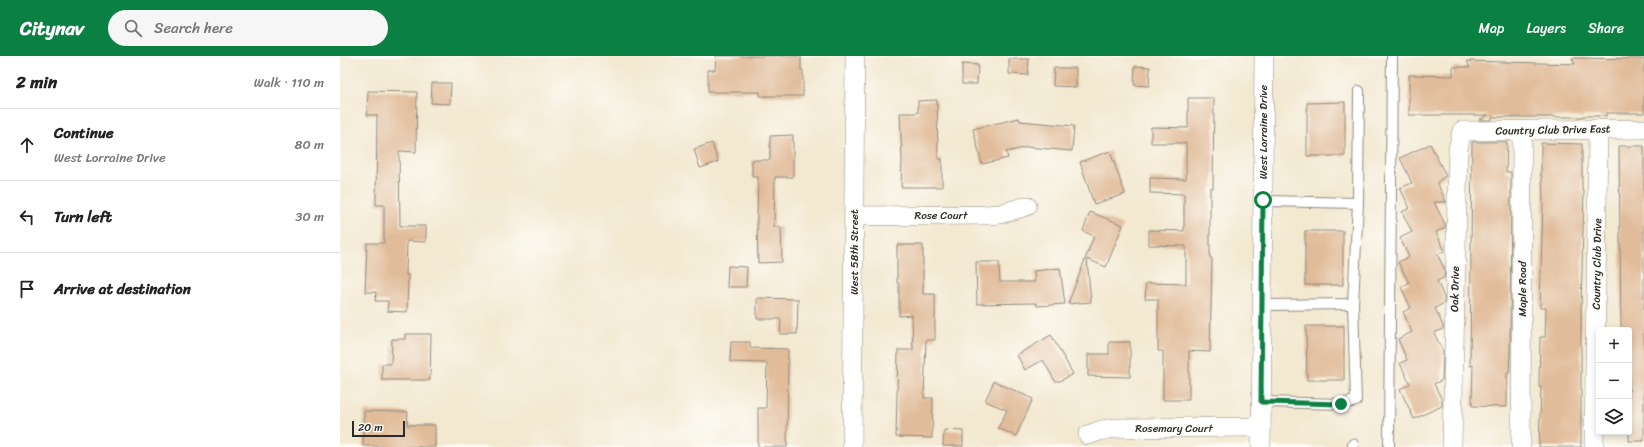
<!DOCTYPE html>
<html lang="en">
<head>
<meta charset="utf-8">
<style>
  body { margin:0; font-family:Sriracha,sans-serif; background:#f6f6f6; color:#222 }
  .controls { position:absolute; right:12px; bottom:12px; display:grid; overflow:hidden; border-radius:4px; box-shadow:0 2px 6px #0003 }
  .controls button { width:36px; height:36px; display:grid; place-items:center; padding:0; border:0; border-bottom:1px solid #e0e0e0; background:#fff; color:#222; font:20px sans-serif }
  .scale { position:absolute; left:12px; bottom:10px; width:53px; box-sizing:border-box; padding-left:4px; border:2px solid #2b2b2b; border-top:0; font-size:11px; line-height:14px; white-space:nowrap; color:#2b2b2b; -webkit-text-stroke:3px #fdfcf7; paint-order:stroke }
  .stop { position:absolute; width:12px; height:12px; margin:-9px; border:3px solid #0b8043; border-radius:50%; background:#fff }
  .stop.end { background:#0b8043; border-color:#fff; box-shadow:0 1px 4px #0008 }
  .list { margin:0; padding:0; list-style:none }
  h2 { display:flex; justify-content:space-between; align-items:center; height:52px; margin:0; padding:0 16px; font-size:17px }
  h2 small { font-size:13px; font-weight:400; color:#767676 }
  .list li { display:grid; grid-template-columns:26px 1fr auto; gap:12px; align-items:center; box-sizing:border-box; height:72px; padding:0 16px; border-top:1px solid #e0e0e0 }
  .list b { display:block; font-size:15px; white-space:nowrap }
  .list p { margin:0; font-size:13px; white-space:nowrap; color:#767676 }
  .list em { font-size:13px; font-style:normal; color:#767676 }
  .icon { flex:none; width:22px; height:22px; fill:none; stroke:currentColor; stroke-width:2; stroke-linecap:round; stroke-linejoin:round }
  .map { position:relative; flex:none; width:1304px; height:391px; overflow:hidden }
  header { display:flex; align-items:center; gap:24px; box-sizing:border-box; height:56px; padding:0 20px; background:#0b8043; color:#fff }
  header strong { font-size:19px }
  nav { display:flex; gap:22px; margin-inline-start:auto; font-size:14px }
  .search { width:280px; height:36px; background:#f6f6f6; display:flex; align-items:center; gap:10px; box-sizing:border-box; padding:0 14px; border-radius:22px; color:#767676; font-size:15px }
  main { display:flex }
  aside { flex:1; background:#fff }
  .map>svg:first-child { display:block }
  .building { fill:#e1bc9a }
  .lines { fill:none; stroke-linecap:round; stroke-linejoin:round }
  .lane-casing { stroke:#8f8a7e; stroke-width:12 }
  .street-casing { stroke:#8f8a7e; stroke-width:20 }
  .lane { stroke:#fff; stroke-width:10 }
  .street { stroke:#fff; stroke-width:19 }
  .route { stroke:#0b8043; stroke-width:5 }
  .labels { text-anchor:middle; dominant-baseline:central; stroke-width:3; stroke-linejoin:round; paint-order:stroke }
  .street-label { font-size:11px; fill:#2b2b2b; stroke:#fdfcf7 }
</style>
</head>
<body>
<header>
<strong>Citynav</strong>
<div class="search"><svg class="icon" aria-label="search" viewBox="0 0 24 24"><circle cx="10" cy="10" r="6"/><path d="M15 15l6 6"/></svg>Search here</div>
<nav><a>Map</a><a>Layers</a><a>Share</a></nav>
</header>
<main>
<aside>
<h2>2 min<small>Walk · 110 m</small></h2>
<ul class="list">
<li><svg class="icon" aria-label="ahead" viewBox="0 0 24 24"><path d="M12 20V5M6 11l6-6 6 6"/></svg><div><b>Continue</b><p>West Lorraine Drive</p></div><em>80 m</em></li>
<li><svg class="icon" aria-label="left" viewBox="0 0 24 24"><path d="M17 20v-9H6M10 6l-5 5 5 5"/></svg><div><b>Turn left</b></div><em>30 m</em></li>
<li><svg class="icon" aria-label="arrive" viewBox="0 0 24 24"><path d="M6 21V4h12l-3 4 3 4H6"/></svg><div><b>Arrive at destination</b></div></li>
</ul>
</aside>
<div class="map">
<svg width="1304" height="391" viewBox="0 0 1304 391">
  <rect width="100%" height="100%" fill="#fdfcf7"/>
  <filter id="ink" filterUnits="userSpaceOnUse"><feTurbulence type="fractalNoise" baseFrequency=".025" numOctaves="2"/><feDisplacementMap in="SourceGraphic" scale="8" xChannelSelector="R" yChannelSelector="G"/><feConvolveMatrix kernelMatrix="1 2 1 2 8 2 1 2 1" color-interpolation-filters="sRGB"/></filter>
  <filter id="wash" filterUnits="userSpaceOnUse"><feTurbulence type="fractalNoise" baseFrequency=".012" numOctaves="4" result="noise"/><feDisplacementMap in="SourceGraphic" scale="16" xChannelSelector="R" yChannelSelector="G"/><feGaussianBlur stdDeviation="0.9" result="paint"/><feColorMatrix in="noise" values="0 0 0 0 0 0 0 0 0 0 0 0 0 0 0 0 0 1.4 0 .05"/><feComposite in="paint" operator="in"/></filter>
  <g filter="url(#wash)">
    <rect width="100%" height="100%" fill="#f3e8d0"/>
    <g id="blocks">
      <g class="building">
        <path d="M376,0H461V14H463V40H420V36H368V14H375Z"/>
        <path d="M1232,2L1304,3V57H1266V60H1243V61H1152V64H1139L1148,59H1069V19L1113,20V11H1130L1127,5L1235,8Z"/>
        <path d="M669,3H689L688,19L669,18Z"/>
        <path d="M622,8L638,9L637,28H622Z"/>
        <path d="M795,10L810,11L809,30L794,29Z"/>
        <path d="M714,12H736V31L713,30Z"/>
        <path d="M92,27H111L110,48L91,47Z"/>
        <path d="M28,35L77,36L76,96L59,95L60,170H86V186L67,185L66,219H68L67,256L47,255L48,245H35L36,236H25L27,187H44V149H36L37,59H27Z"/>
        <path d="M848,42H874L873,132H870V202H872L870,296L849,295V344H823V295H818V243H805L806,227L846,228V190L809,189V174L844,175V138L810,137V122L846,123V87H811V71L848,72Z"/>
        <path d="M597,44L598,103H602V131H561L562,103L560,57H578V45Z"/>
        <path d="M1005,46V100H967V47Z"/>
        <path d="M679,62L680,65L734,70L732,95L687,91L666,96L668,102L642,108L633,73Z"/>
        <path d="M453,79V121H435L434,171H441L442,206L418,207L417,162L418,121H412V104H430V80Z"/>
        <path d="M1132,86H1167L1166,116H1171L1170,295L1169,317H1167V351L1132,350L1133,309L1130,310Z"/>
        <path d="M372,87L378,106L360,112L354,93Z"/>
        <path d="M1201,87L1242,88V134H1244L1241,253V391H1199L1201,331H1199L1200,281H1205L1206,252H1200L1203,144L1202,120H1201Z"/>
        <path d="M1090,88L1106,120L1097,126L1106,146H1094L1105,168V172L1096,176L1105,195L1097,198L1105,214L1104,222L1097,225L1104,241V247L1095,252L1103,270V273L1094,277L1103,295L1102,324L1094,328L1102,344V350L1074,363L1060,333L1070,328L1060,307L1067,304L1058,283L1072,276L1063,256L1071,252L1061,231L1069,227L1058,206L1069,201L1060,182L1072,176L1062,156L1070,152L1060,132L1072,127L1060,102Z"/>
        <path d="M1279,90H1304V385H1289V274H1281Z"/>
        <path d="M770,95L785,138L754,148L740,106Z"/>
        <path d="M750,156L783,169L766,211L747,203L751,246L728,248L754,180L743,175Z"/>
        <rect x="965" y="175" width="38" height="54"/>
        <path d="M557,189H583V238H595V284H586L584,342H593L592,382L556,381L558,294H573L572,259L559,260V227H557Z"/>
        <path d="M636,206H659L660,226H695L694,215L720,212L725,248L697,250L696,247L637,248Z"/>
        <path d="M388,210L407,211L406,231H387Z"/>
        <path d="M417,242L458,243L457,278H440L441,263H417Z"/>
        <path d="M966,270H1004V324H967Z"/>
        <path d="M65,278H91L90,324H42V308H51L52,283H65Z"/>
        <path d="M711,279L733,318L720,325H715L703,304L685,314L677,299Z"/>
        <path d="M391,286H410V292L448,293L447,391H418V352H426L427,307L390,306Z"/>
        <path d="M769,286H790V321L748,320V298H769Z"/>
        <path d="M654,325L693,343L676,380L658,372L667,354L645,345Z"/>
        <path d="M24,355L68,356L67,369H95V391L23,390Z"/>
        <path d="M604,374L623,375V390H603Z"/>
      </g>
    </g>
  </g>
  <g filter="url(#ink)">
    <use href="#blocks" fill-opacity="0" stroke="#8f8a7e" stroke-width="1"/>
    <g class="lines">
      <defs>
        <g id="lane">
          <path d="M923,145L1018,147L1019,35"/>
          <path d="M922,249L1013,248"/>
          <path d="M921,346L1001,348L1016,345L1013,248L1018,147"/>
          <path d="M1013,391V388"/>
          <path d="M1049,391L1052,0"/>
        </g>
        <g id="street">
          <path d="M514,160L645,159L660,158L687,150"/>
          <path d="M748,379L762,374L776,372L921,371"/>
          <path d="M512,391L515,0"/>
          <path d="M921,391L924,0"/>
          <path d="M1112,391L1118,93L1122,75L1304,73"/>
          <path d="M1181,391L1182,75"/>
          <path d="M1254,391L1258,74"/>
        </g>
      </defs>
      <use href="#lane" class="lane-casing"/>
      <use href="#street" class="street-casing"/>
      <use href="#lane" class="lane"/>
      <use href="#street" class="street"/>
    </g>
  </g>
  <g class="lines" filter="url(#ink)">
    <path class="route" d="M923,144L921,346L1001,348"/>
  </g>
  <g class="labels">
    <g class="street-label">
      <text transform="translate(1213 74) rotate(-1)">Country Club Drive East</text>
      <text transform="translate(923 76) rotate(-90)">West Lorraine Drive</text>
      <text x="601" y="159">Rose Court</text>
      <text transform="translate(514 196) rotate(-90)">West 58th Street</text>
      <text transform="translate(1257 208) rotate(-89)">Country Club Drive</text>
      <text transform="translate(1115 233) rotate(-89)">Oak Drive</text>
      <text transform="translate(1182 233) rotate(-90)">Maple Road</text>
      <text x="834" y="372">Rosemary Court</text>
    </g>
  </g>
</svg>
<div class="controls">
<button>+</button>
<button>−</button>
<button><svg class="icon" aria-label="layers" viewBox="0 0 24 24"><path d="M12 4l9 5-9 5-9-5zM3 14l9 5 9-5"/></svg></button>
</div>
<div class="scale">20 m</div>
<div class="stop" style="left:923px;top:144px"></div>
<div class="stop end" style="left:1001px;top:348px"></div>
</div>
</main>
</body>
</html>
